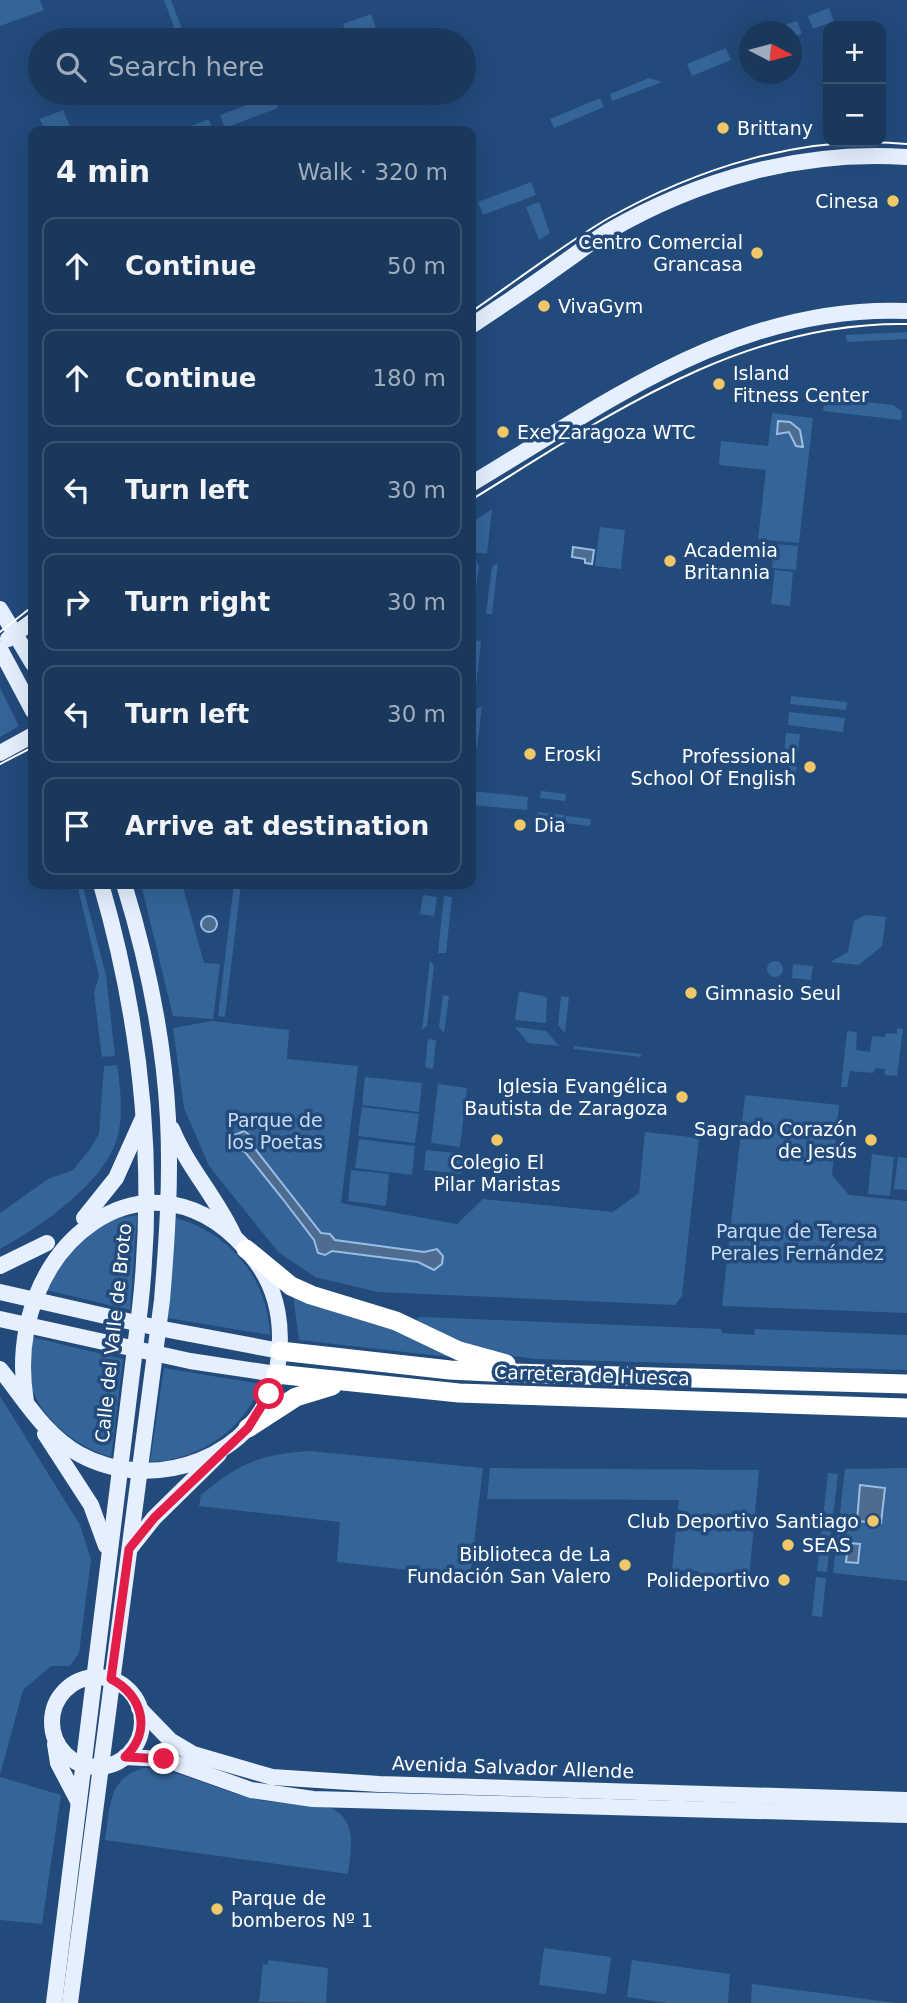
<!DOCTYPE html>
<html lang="en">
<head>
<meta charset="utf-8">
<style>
  body { margin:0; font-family:"DejaVu Sans",sans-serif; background:#233f62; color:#f1f3f6 }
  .controls { position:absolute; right:21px; top:21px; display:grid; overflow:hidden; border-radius:14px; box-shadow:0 7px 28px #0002 }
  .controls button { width:63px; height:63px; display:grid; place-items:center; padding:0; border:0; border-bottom:2px solid #385272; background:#1a385c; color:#f1f3f6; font:35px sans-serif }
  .compass { position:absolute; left:739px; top:21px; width:63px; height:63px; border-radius:50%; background:#1a385c; box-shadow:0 7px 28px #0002; rotate:96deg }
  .stop { position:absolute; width:21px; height:21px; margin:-16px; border:5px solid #e11d48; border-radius:50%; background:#fff }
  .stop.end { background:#e11d48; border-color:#fff; box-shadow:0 2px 7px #0008 }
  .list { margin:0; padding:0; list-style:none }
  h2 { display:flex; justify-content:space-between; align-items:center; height:91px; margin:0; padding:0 28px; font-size:30px }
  h2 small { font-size:23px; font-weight:400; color:#9facbb }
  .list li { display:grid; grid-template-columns:46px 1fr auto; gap:21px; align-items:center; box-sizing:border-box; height:98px; margin:0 14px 14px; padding:0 14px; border:2px solid #385272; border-radius:14px }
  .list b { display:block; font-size:26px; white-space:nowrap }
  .list em { font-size:23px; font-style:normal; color:#9facbb }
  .icon { flex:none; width:38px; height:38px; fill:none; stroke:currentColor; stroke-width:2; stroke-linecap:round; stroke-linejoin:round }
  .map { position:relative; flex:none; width:907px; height:2003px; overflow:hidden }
  .search { position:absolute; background:#1a385c; box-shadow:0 7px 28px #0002; left:28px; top:28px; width:448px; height:77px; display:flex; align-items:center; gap:18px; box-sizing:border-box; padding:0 24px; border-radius:38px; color:#9facbb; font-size:26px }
  .panel { position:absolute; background:#1a385c; box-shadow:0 7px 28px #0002; left:28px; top:126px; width:448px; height:763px; border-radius:14px }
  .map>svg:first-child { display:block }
  .green { fill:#356499 }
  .water { fill:#4e6c90; stroke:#98bee6; stroke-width:2 }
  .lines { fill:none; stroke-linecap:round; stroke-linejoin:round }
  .major { stroke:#e5effd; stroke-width:16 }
  .highway { stroke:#fff; stroke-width:19 }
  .tram { stroke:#fff; stroke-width:2 }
  .route { stroke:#e11d48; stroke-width:9 }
  .poi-dot { fill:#f1c767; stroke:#224a7b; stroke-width:2.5 }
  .labels { text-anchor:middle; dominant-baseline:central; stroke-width:7; stroke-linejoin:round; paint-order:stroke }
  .poi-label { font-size:19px; fill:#fff; stroke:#224a7b; text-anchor:start }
  .park-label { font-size:19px; fill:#c8dcf4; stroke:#224a7b }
  .street-label { font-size:19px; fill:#fff; stroke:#224a7b }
</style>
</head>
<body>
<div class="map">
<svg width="907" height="2003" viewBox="0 0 907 2003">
  <rect width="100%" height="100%" fill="#224a7b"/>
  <g class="green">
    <path d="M0,0H40L44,10L0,26Z"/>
    <path d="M164,0H171L186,40H179Z"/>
    <path d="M829,8L834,21L813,29L808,16Z"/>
    <path d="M371,14L380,40H349L343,24Z"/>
    <path d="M797,21L802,34L792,37V32L768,31Z"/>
    <path d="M726,48L731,60L692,76L687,64Z"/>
    <path d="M649,78L662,82L612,101L610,94Z"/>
    <path d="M273,95L278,108L225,128L220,115Z"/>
    <path d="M600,98L604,107L554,128L550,119Z"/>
    <path d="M63,110L72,131H45L40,119Z"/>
    <path d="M209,119L213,131H188L186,128Z"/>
    <path d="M531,182L536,195L483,215L478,202Z"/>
    <path d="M539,202L550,233L539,240L526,207Z"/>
    <path d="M907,332V339L847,342L846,335Z"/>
    <path d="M825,398L893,405L902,411L901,420L823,411Z"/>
    <path d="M772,413L813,418L799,543L758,539L766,470L719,465L721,441L768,446Z"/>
    <path d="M492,509L487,554L471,552V523Z"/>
    <path d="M600,527L625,530L621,569L595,566Z"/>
    <path d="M775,544L798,546L796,570L772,568Z"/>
    <path d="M471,559L476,560L479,566L471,628Z"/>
    <path d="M498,563L492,614H486L492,567Z"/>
    <path d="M775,570L793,572L790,606L771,604Z"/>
    <path d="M473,640L481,641L475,697L471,696Z"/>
    <path d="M0,688L19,726L0,737Z"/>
    <path d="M791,696L847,702L846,710L790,704Z"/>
    <path d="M482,706L477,748L472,742L475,710Z"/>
    <path d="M789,712L845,718L843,732L788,725Z"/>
    <path d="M786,733L800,734L795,781L782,780Z"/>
    <path d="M472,791L528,797L527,810L471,805Z"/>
    <path d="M541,791L566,794L565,801L540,798Z"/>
    <path d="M538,812L564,815L563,823L537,820Z"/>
    <path d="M566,816L591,819L590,826L565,823Z"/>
    <path d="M77,884H82L106,975L115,1056L102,1057L94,993L99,976Z"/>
    <path d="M141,884H182L204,963L220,964L213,1019L173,1016Z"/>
    <path d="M234,884H241L225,1017L218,1016Z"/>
    <path d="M423,895L437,897L434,916L420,914Z"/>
    <path d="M444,896L452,897L446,953H438Z"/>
    <path d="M865,915L886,917L882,946L859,965L830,962L848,952L854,921Z"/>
    <path d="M430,960L434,966L427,1026L422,1030Z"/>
    <circle cx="775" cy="969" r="8"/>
    <path d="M793,964L813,966L811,980L792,978Z"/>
    <path d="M519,991L547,997L546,1023L515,1020Z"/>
    <path d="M443,995L449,996L444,1033L439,1027Z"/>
    <path d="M561,996L569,997L565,1033L558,1025Z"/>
    <path d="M212,1021L289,1030L287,1059L358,1066L341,1203L457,1224L483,1199L613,1212L639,1193L645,1132L699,1138L682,1296L675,1305L378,1292L315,1277L278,1252L209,1166L184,1108L173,1028Z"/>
    <path d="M515,1027L546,1031L559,1046L528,1043Z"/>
    <path d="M897,1028L903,1029L897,1076L885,1075V1069L875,1068L873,1073L850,1071L847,1087H841L847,1031L857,1032L856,1050L870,1052L872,1036L885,1037L886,1033L897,1034Z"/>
    <path d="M428,1039L436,1040L433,1069L425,1067Z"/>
    <path d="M574,1046L641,1054V1057L574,1049Z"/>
    <path d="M117,1065C120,1084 123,1110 119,1130C111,1179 42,1226 0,1249V1213L48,1179L73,1170L90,1149L99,1134L104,1066Z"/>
    <path d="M365,1077L422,1083L419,1112L362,1105Z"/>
    <path d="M438,1084L467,1088L460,1147L431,1143Z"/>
    <path d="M745,1095L839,1105L832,1175L849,1195L907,1201V1313L722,1306Z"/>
    <path d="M362,1107L419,1114L415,1143L358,1136Z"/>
    <path d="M359,1139L415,1146L412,1175L355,1168Z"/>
    <path d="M426,1150L464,1154L461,1174L424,1170Z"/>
    <path d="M872,1154L894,1157L890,1196L868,1194Z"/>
    <path d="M898,1157L907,1158V1190L894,1189Z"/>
    <path d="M351,1170L389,1174L386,1206L348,1201Z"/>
    <path d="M137,1215L130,1310L34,1287C68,1248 81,1223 137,1215Z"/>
    <path d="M176,1218C230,1233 268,1279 270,1335L168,1318Z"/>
    <path d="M293,1295L387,1323L458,1358L299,1340Z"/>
    <path d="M422,1317L721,1329L722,1333L754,1335L755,1329L907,1335V1370L536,1359L489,1353L417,1323V1318Z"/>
    <path d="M23,1335L123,1359L111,1457C78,1448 40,1419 31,1385C27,1369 25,1352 23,1335Z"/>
    <path d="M164,1368L261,1384C244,1430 199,1460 150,1462Z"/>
    <path d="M0,1396L80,1525L91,1560L79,1653L70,1666H51L23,1690L0,1775Z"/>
    <path d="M310,1451L483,1468L470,1577L337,1562L340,1522L199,1506L201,1495C238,1463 262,1454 310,1451Z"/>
    <path d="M490,1468L759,1470L748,1590L697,1585L698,1571L672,1570L679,1500L487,1499Z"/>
    <path d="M907,1468V1581L833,1573L845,1469Z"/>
    <path d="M828,1473L838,1474L833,1517L823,1516Z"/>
    <path d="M822,1523L832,1524L827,1572L817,1571Z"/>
    <path d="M816,1577L826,1578L822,1617L812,1616Z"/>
    <path d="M146,1768C186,1771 224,1794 265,1801C286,1805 321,1798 339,1813C357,1828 350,1854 348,1874L105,1840C110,1808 108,1775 146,1768Z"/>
    <path d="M0,1777L61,1795L42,1924L0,1920Z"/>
    <path d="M544,1948L611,1957L606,1994L539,1985Z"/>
    <path d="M268,1960L328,1968L326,2003L259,2002L263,1964L268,1965Z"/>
    <path d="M632,1960L730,1974L728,2003H666L627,1997Z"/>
    <path d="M752,1984L896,2003H751Z"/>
  </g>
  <g class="water">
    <path d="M778,421L790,422L800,430L803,447L796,446L789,432L777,434Z"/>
    <path d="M573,547L594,550L592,564L585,563V559L572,557Z"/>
    <circle cx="209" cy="924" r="8"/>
    <path d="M244,1131L252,1137L253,1146L321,1233L330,1234L335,1240L424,1252L437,1249L443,1256L442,1264L434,1270L418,1262L332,1251L325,1255L318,1253L314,1240L282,1198L245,1152L234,1146L235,1135Z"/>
    <path d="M860,1485L885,1488L881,1523L857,1521Z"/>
    <path d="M848,1543L860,1544L858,1563L846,1562Z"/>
  </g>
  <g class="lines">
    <g class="major">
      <path d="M471,326C502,305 533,285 563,263C578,253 591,242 607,232C698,179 801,150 907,157"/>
      <path d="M471,484C608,402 738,304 907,311"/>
      <path d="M0,609L33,664"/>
      <path d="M8,639L33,621"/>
      <path d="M0,649L33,711"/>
      <path d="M0,753L33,735"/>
      <path d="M172,1129C188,1168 217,1198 234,1236"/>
      <path d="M84,1218L116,1178L142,1120"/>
      <path d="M0,1266L47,1243"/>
      <path d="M0,1292L158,1328L280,1351"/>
      <path d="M0,1319L190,1361L276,1374"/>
      <path d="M0,1369C25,1400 44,1434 79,1454C153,1495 261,1458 277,1370C284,1331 279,1291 254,1259C154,1129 0,1245 26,1402"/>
      <path d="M45,1434L91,1505L106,1546"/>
      <path d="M131,1547L154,1518L219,1454"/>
      <circle cx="97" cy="1722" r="45"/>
      <path d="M139,1708L171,1741L193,1754L272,1777L379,1784L907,1800"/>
      <path d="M55,1744L58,1763L78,1801"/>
      <path d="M125,1757L164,1759L251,1790L313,1799L907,1815"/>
      <path d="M54,2003L140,1308C156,1165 141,1022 101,884"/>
      <path d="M70,2003L162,1300C167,1240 171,1180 168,1119C164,1040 147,959 124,884"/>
    </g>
    <g class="highway">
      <path d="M246,1249L291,1286L311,1295L396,1321L459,1351L506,1364"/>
      <path d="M280,1351L450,1370L512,1373L907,1384"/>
      <path d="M276,1374L459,1393L907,1408"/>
      <path d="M248,1428L296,1397L332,1386"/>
    </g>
    <g class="tram">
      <path d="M471,312C516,281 560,247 607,219C697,168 803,134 907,144"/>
      <path d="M471,500C606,417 741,321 907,324"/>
      <path d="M0,632L33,606"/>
      <path d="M0,764L33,747"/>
    </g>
  </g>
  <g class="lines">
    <path class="route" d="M164,1759L125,1757C152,1732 143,1695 111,1679L129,1549L154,1518L248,1428L269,1394"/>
  </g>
  <g class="poi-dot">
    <circle cx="723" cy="128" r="7"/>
    <circle cx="893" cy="201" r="7"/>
    <circle cx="757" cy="253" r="7"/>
    <circle cx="544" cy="306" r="7"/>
    <circle cx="719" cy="384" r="7"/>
    <circle cx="503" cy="432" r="7"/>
    <circle cx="670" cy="561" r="7"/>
    <circle cx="530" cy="754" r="7"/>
    <circle cx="810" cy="767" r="7"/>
    <circle cx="520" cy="825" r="7"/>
    <circle cx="691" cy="993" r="7"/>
    <circle cx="682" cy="1097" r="7"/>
    <circle cx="497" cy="1140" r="7"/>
    <circle cx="871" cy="1140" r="7"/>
    <circle cx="873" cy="1521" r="7"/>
    <circle cx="788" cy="1545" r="7"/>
    <circle cx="625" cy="1565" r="7"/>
    <circle cx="784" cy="1580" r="7"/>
    <circle cx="217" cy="1909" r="7"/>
  </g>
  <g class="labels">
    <g class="poi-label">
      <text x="737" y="128">Brittany</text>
      <text x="879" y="201" text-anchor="end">Cinesa</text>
      <text x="743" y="242" text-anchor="end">Centro Comercial<tspan x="743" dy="22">Grancasa</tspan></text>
      <text x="558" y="306">VivaGym</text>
      <text x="733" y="373">Island<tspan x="733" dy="22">Fitness Center</tspan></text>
      <text x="517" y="432">Exe Zaragoza WTC</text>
      <text x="684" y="550">Academia<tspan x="684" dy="22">Britannia</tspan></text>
      <text x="544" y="754">Eroski</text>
      <text x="796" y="756" text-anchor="end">Professional<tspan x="796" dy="22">School Of English</tspan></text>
      <text x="534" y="825">Dia</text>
      <text x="705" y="993">Gimnasio Seul</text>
      <text x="668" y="1086" text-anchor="end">Iglesia Evangélica<tspan x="668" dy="22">Bautista de Zaragoza</tspan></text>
      <text x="857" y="1129" text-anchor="end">Sagrado Corazón<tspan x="857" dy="22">de Jesús</tspan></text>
      <text x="497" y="1162" text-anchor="middle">Colegio El<tspan x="497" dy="22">Pilar Maristas</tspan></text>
      <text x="859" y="1521" text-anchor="end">Club Deportivo Santiago</text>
      <text x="802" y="1545">SEAS</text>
      <text x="611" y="1554" text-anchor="end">Biblioteca de La<tspan x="611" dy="22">Fundación San Valero</tspan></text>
      <text x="770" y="1580" text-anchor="end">Polideportivo</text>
      <text x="231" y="1898">Parque de<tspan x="231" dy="22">bomberos Nº 1</tspan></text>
    </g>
    <g class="park-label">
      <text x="275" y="1120">Parque de<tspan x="275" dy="22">los Poetas</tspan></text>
      <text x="797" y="1231">Parque de Teresa<tspan x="797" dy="22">Perales Fernández</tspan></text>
    </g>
    <g class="street-label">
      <text transform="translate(113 1333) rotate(-84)">Calle del Valle de Broto</text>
      <text transform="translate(592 1375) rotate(2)">Carretera de Huesca</text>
      <text transform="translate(513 1767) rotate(2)">Avenida Salvador Allende</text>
    </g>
  </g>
</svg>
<div class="controls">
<button>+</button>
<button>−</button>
</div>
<svg class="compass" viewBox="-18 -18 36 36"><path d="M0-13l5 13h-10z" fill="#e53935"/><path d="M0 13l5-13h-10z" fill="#9facbb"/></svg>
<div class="stop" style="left:269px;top:1394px"></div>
<div class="stop end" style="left:164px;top:1759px"></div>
<div class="search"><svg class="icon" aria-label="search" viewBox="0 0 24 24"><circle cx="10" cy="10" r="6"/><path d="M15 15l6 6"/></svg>Search here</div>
<section class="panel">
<h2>4 min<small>Walk · 320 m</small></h2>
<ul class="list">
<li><svg class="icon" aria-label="ahead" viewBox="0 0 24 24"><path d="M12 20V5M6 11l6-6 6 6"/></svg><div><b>Continue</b></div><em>50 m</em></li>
<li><svg class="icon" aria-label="ahead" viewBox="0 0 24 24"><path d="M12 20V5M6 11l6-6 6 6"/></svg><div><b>Continue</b></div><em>180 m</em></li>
<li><svg class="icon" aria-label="left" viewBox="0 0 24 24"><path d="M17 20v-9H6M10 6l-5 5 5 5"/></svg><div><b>Turn left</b></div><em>30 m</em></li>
<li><svg class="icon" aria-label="right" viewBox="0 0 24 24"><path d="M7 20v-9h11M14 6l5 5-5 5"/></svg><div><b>Turn right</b></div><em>30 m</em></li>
<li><svg class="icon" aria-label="left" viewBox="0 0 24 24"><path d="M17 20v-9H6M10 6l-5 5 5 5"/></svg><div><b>Turn left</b></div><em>30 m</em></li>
<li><svg class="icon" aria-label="arrive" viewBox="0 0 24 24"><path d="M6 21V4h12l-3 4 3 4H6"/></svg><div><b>Arrive at destination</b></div></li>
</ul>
</section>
</div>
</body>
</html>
